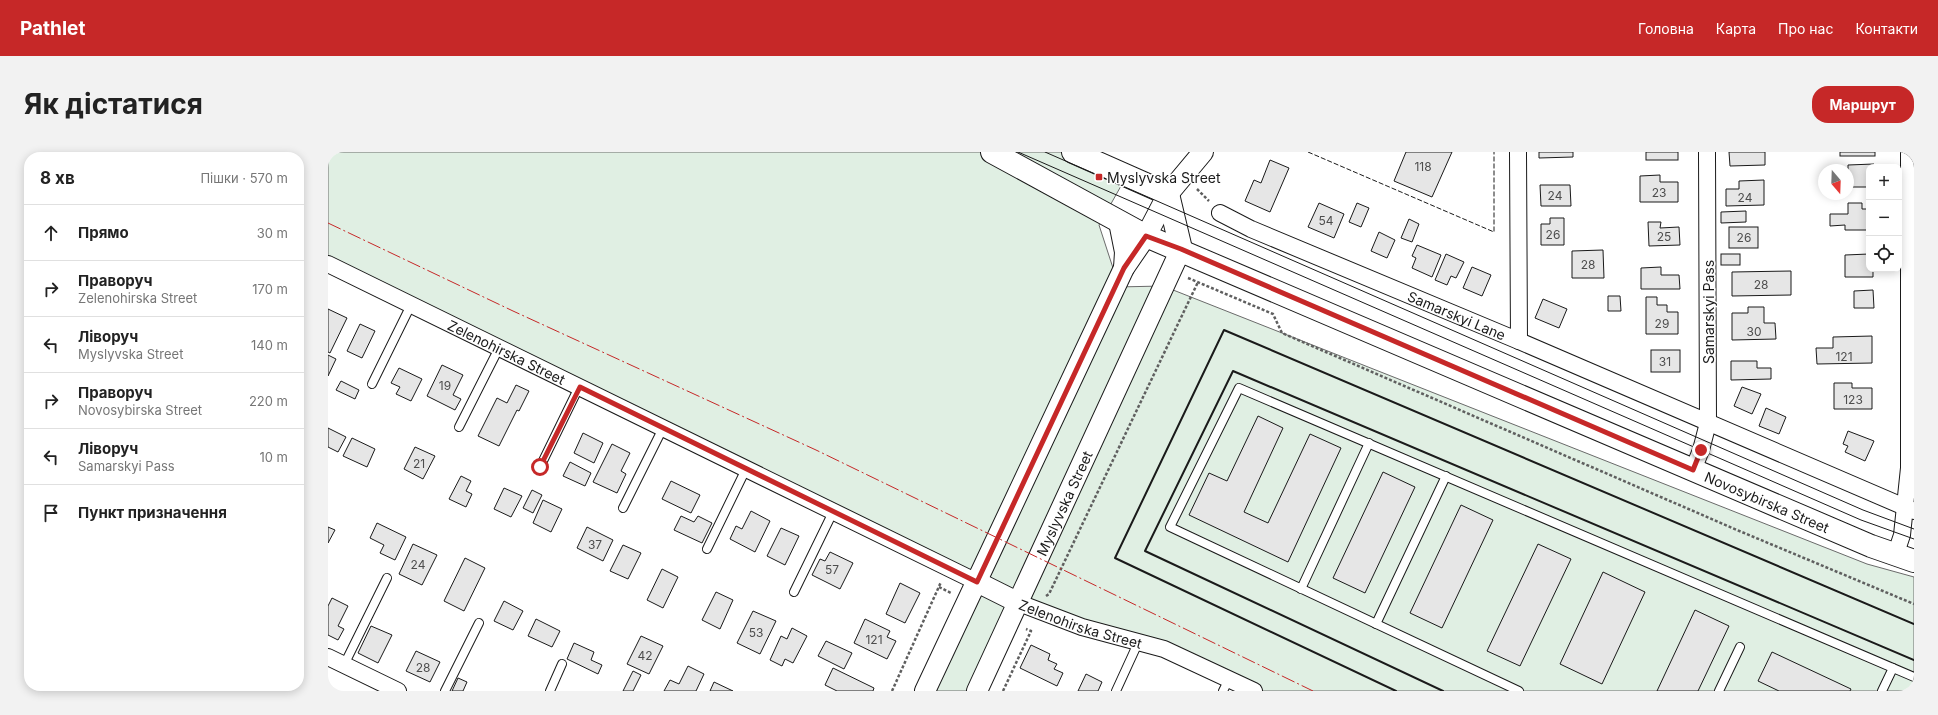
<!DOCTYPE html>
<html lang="uk">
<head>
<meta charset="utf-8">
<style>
  body { margin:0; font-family:Inter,sans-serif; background:#f2f2f2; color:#222 }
  .controls { position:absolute; right:12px; top:12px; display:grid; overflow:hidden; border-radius:8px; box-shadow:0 2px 10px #0003 }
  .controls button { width:36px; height:36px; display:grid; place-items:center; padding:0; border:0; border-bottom:1px solid #e0e0e0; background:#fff; color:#222; font:20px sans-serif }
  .compass { position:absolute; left:1490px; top:12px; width:36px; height:36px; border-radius:50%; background:#fff; box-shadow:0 2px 10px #0003; rotate:161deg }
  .stop { position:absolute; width:12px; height:12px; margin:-9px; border:3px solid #c62828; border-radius:50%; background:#fff }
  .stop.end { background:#c62828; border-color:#fff; box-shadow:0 1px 4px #0008 }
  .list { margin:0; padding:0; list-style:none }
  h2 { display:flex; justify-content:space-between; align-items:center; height:52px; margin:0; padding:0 16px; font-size:17px }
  h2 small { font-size:13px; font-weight:400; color:#767676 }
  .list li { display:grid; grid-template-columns:26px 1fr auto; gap:12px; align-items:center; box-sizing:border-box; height:56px; padding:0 16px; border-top:1px solid #e0e0e0 }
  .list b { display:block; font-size:15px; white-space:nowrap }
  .list p { margin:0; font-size:13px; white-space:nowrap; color:#767676 }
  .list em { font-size:13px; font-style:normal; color:#767676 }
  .icon { flex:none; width:22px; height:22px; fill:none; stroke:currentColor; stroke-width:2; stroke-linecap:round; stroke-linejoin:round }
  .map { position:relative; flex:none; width:1586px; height:539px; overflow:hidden; border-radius:16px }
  header { display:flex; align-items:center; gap:24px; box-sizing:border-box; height:56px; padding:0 20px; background:#c62828; color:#fff }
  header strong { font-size:19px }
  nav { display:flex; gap:22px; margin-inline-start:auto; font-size:14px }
  .intro { display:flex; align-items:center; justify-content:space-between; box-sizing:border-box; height:96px; padding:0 24px }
  h1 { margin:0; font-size:28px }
  .button { padding:10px 18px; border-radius:16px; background:#c62828; color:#fff; font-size:14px; font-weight:700 }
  main { display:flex; gap:24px; padding:0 24px }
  aside { flex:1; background:#fff; border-radius:16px; box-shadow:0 2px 10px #0003 }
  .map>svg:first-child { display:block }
  .green { fill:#e0efe3; stroke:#6a6a6a }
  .building { fill:#e6e6e6; stroke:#1a1a1a }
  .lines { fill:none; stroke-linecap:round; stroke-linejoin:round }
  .service-casing { stroke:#1a1a1a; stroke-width:10 }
  .minor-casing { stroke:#1a1a1a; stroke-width:18 }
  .tertiary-casing { stroke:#1a1a1a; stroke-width:22 }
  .secondary-casing { stroke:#1a1a1a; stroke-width:24 }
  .path { stroke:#5f5f5f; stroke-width:2.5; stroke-dasharray:3 2; stroke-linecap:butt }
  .service { stroke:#fff; stroke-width:8 }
  .minor { stroke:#fff; stroke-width:16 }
  .tertiary { stroke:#fff; stroke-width:20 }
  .secondary { stroke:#fff; stroke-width:22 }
  .tram { stroke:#1a1a1a; stroke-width:1 }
  .fence { stroke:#1a1a1a; stroke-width:1; stroke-dasharray:5 2; stroke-linecap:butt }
  .wall { stroke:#1a1a1a; stroke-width:2 }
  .power { stroke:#c62828; stroke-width:1; stroke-dasharray:14 3 2 3; stroke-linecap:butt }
  .route { stroke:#c62828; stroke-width:5 }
  .poi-dot { fill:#c62828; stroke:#fff; stroke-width:1.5 }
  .labels { text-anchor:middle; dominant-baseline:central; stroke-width:3; stroke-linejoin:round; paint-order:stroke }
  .number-label { font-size:12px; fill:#4d4d4d }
  .poi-label { font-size:14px; fill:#1a1a1a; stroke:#fff; text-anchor:start }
  .street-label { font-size:14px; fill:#1a1a1a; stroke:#fff }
</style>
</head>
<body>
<header>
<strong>Pathlet</strong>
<nav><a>Головна</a><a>Карта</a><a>Про нас</a><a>Контакти</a></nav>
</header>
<div class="intro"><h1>Як дістатися</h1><a class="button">Маршрут</a></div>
<main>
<aside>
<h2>8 хв<small>Пішки · 570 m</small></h2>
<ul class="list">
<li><svg class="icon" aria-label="ahead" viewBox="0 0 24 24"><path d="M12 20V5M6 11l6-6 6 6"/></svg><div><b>Прямо</b></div><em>30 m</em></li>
<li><svg class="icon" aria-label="right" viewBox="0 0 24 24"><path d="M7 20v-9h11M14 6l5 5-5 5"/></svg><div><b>Праворуч</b><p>Zelenohirska Street</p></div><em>170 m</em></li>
<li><svg class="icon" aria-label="left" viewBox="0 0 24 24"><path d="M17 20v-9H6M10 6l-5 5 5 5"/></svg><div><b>Ліворуч</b><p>Myslyvska Street</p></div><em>140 m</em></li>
<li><svg class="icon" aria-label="right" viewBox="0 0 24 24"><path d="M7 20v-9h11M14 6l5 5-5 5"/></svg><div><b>Праворуч</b><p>Novosybirska Street</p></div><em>220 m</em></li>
<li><svg class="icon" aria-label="left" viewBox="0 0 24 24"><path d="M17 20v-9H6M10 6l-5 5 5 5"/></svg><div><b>Ліворуч</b><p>Samarskyi Pass</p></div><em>10 m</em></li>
<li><svg class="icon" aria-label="arrive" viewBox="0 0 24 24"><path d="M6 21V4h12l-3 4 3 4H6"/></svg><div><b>Пункт призначення</b></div></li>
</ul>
</aside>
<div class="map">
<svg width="1586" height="539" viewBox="0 0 1586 539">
  <rect width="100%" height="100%" fill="#fff"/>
  <path class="green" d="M0,0H756L802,18L771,73L785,116L788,135L835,134L1539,412L1586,425V539H926L691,451L649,539H597L648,431L0,112Z"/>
  <g class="building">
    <path d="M1078,0H1124L1104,45L1066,29Z"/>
    <path d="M1211,0H1245V5L1211,6Z"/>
    <rect x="1318" y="0" width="32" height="8"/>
    <path d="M1401,0H1437V13L1402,14Z"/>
    <rect x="1512" y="0" width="35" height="4"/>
    <path d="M942,8L961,16L942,60L917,49L926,28L933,31Z"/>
    <path d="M1546,12V15H1541V35H1520V13Z"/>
    <path d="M1332,23V30H1350V50H1312V24Z"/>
    <path d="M1436,28V53L1398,54V37H1411V29Z"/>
    <path d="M1212,33H1242L1243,54H1213Z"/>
    <path d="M991,51L1016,62L1006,86L980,75Z"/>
    <path d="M1029,51L1041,56L1033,75L1021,70Z"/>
    <path d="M1520,51H1534V57H1541V78H1517V73L1502,74V62H1520Z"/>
    <path d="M1418,59V70L1393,71V60Z"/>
    <path d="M1222,66H1236V93H1213V72H1222Z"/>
    <path d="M1081,67L1091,72L1084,90L1073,86Z"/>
    <path d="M1320,70H1333L1332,76L1351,75L1352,93L1321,94Z"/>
    <rect x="1401" y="75" width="29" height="21"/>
    <path d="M1051,80L1067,88L1059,106L1043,99Z"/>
    <path d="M1089,93L1113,103L1104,125L1084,116L1088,106L1084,104Z"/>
    <path d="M1275,98L1276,126H1244V99Z"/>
    <path d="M1118,102L1136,110L1128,126L1123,124L1119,133L1107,128Z"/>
    <rect x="1393" y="102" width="19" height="11"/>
    <path d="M1541,102V117H1545V125H1517V103Z"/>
    <path d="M1144,115L1163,123L1154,144L1135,136Z"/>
    <path d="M1333,115V123H1351L1352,137H1313V116Z"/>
    <path d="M1463,119V143L1404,144V120Z"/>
    <path d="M1545,138L1546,156H1526V139Z"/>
    <path d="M1280,144H1292L1293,159H1280Z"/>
    <path d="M1318,145H1329V153H1339V160H1350V182H1318Z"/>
    <path d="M1215,147L1239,157L1231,176L1207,166Z"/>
    <path d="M1420,155H1436V171H1447L1448,187L1404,188V161H1420Z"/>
    <path d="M0,157L19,166L2,201L0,200Z"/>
    <path d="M32,172L47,179L34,206L19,199Z"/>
    <path d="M1544,184V211L1489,212L1488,196H1505V185Z"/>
    <rect x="1323" y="198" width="29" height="22"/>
    <path d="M0,203L8,207L0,224Z"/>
    <path d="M1403,209H1429V216H1443V227L1403,228Z"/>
    <path d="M114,213L135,223L125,243L133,247L127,258L99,244Z"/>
    <path d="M71,216L94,227L83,249L68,242L72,235L63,231Z"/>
    <path d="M13,229L31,238L27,247L8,238Z"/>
    <path d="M1506,231H1524V236H1544V257H1506Z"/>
    <path d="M188,233L201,239L191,259L189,258L171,294L150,284L169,246L179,251Z"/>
    <path d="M1414,235L1433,242L1424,262L1406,254Z"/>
    <path d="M1438,256L1458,265L1451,282L1431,274Z"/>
    <path d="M930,264L955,276L916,360L940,371L982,282L1013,296L960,410L861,363L881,321L899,329Z"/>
    <path d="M0,276L18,285L10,300L0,295Z"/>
    <path d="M1520,279L1546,289L1537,309L1517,300L1520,294L1515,292Z"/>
    <path d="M255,281L275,291L266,311L246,301Z"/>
    <path d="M24,286L47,297L39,315L15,304Z"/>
    <path d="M284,292L302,301L293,319L298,322L289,341L265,330Z"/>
    <path d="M87,295L107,304L95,327L76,317Z"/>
    <path d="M242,310L263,321L257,334L235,324Z"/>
    <path d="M1055,320L1087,335L1037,441L1005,426Z"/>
    <path d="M133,324L143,329L138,339L144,342L138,355L121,347Z"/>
    <path d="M343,329L372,343L363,361L334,347Z"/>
    <path d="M176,336L194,344L183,365L166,357Z"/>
    <path d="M204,338L214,343L205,361L195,356Z"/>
    <path d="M215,348L234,357L223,380L205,371Z"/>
    <path d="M1133,353L1165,368L1114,476L1082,461Z"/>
    <path d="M423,359L442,369L427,400L402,387L408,374L414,377Z"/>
    <path d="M353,364L366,370L370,364L384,371L374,391L346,378Z"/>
    <path d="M49,371L78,385L67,408L52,401L56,393L42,386Z"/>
    <path d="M0,375L7,378L0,391Z"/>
    <path d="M259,375L285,388L275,409L249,396Z"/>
    <path d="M453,376L471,384L457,413L439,404Z"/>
    <path d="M85,392L109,403L94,433L71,422Z"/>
    <path d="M1210,392L1243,407L1192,514L1159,499Z"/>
    <path d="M295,393L313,401L300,427L282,419Z"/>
    <path d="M502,400L525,411L512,437L484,423L492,407L497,409Z"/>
    <path d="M137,406L157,416L136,459L116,449Z"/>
    <path d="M334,417L350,425L335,456L319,448Z"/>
    <path d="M1275,420L1317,440L1274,532L1232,512Z"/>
    <path d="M572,431L592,441L577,471L558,462Z"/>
    <path d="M388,440L405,448L392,477L374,468Z"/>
    <path d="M4,446L20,454L10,474L16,477L10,488L0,483V454Z"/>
    <path d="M176,449L195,459L185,478L166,469Z"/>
    <path d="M1367,458L1401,474L1370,539H1329Z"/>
    <path d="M425,459L448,469L432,502L409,491Z"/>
    <path d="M208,467L232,479L224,495L200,484Z"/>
    <path d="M537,467L562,479L559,485L568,489L559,507L526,491Z"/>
    <path d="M43,474L64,483L50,511L30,501Z"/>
    <path d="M464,476L479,484L465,511L457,507L454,514L442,508L453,484L459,487Z"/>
    <path d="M313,484L335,494L321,522L299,512Z"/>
    <path d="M498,489L524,501L516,517L490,504Z"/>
    <path d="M246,491L266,500L263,508L274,513L270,522L239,507Z"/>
    <path d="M703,493L722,502L720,508L729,512L726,517L735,521L729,534L692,516Z"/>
    <path d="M88,499L112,510L102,530L78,519Z"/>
    <path d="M1444,500L1523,537L1522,539H1451L1430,529Z"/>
    <path d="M360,514L376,522L368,539H336L342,528L351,532Z"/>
    <path d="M505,516L546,536L545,539H509L497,533Z"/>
    <path d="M305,519L313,523L305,539H295Z"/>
    <path d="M758,522L774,530L770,539H750Z"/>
    <path d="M130,526L139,530L135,539H124Z"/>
    <path d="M386,530L405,539H382Z"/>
  </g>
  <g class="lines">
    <defs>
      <g id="service">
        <path d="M44,232L83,153"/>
        <path d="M131,275L171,196"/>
        <path d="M212,315L251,235"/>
        <path d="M295,356L335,276"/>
        <path d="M379,397L418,317"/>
        <path d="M973,437L1041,291"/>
        <path d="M466,440L505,360"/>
        <path d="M1048,472L1118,324"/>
        <path d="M16,513L59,426"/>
        <path d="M117,539L151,471"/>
        <path d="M222,539L234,512"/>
        <path d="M788,539L810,491"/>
        <path d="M895,539L901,527"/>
        <path d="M1191,539L842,375L911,236L1586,525"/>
        <path d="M1391,539L1412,495"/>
        <path d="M1554,539L1565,516"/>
      </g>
      <g id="minor">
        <path id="s1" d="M892,61L923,77L1191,189L1190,0"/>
        <path id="s2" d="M0,112L649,430"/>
        <path d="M1191,189L1586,359"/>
        <path d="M1365,318L1373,298L1380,271L1379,0"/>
        <path d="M1567,404L1574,383L1581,316V0"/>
        <path id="s3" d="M691,451L754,475L836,497L926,539"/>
        <path d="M0,505L70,539"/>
      </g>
      <g id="tertiary">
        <path d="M791,70L797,100L796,116"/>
        <path d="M649,430L691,451"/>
        <path d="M597,539L796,116L818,84L840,42L875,0"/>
        <path id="s4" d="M649,539L853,97"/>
      </g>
      <g id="secondary">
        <path id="s5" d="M664,0L818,84L1543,394L1586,409"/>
        <path d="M745,0L840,42L853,97"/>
      </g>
    </defs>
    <use href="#service" class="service-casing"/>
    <use href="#minor" class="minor-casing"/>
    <use href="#tertiary" class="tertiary-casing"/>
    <use href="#secondary" class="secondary-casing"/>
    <g class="path">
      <path d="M869,37L881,49"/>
      <path d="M860,126L945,162L954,181L1409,378L1586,452"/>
      <path d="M611,435L623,441"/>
      <path d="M718,444L721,442L870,130"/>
      <path d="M564,539L613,430"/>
      <path d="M675,539L703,479L698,477"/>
    </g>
    <use href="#service" class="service"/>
    <use href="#minor" class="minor"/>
    <use href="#tertiary" class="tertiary"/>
    <use href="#secondary" class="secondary"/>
    <g class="tram">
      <path d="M690,0L1533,368L1586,387"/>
      <path d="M717,0L1535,358L1586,377"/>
    </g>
    <path class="fence" d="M980,0L1166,80V0"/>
    <g class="wall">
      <path d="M1068,539L787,406L896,178L1586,472"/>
      <path d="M1115,539L817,399L905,219L1586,508"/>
    </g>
    <path class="power" d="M0,71L185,159L488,298L985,539"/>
  </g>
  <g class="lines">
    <path class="route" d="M212,315L252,235L649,430L796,116L818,84L853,97L1365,318L1373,298"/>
  </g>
  <rect class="poi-dot" x="767" y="21" width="8" height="8" rx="2"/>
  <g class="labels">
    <g class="number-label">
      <text x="1095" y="14">118</text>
      <text x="1331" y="40">23</text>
      <text x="1227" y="43">24</text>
      <text x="1417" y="45">24</text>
      <text x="998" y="68">54</text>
      <text x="1225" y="82">26</text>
      <text x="1336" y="84">25</text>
      <text x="1416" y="85">26</text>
      <text x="1260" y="112">28</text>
      <text x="1433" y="132">28</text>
      <text x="1334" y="171">29</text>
      <text x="1426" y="179">30</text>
      <text x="1516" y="204">121</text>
      <text x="1337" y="209">31</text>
      <text x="117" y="233">19</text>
      <text x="1525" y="247">123</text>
      <text x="91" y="311">21</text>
      <text x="267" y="392">37</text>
      <text x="90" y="412">24</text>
      <text x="504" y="417">57</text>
      <text x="428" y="480">53</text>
      <text x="546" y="487">121</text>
      <text x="317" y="503">42</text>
      <text x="95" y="515">28</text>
    </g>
    <g class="poi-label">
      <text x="779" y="25">Myslyvska Street</text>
    </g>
    <g class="street-label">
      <text transform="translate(1380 160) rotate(-90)">Samarskyi Pass</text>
      <text stroke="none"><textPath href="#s1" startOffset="258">Samarskyi Lane</textPath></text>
      <text stroke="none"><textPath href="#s2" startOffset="199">Zelenohirska Street</textPath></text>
      <text stroke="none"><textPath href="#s5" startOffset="851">Novosybirska Street</textPath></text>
      <text stroke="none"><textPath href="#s4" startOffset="207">Myslyvska Street</textPath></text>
      <text stroke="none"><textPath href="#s3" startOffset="65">Zelenohirska Street</textPath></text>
    </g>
  </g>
</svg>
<div class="controls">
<button>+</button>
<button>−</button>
<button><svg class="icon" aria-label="locate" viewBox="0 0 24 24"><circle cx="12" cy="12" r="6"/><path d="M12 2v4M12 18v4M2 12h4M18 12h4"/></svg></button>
</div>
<svg class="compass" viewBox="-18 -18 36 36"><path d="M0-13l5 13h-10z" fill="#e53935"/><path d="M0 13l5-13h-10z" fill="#767676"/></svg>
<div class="stop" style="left:212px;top:315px"></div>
<div class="stop end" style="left:1373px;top:298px"></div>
</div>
</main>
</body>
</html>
